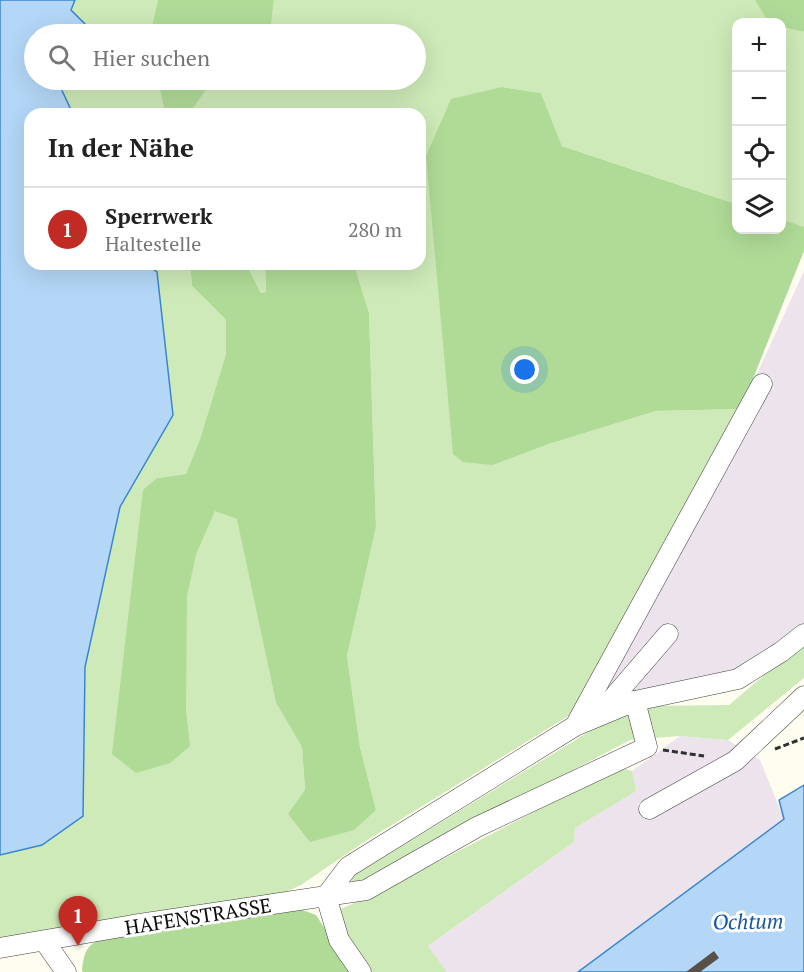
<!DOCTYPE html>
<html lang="de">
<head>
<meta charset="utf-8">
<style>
  body { margin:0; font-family:"PT Serif",serif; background:#f6f6f6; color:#222 }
  .controls { position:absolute; right:18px; top:18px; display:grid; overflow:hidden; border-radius:12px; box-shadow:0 6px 24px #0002 }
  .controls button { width:54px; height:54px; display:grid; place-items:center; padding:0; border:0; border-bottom:2px solid #e0e0e0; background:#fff; color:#222; font:30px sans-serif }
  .you { position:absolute; left:525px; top:370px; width:21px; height:21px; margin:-15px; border:4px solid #fff; border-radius:50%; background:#1a73e8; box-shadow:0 0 0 9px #1a73e833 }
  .badge { display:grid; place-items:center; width:39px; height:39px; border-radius:50%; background:#c12b23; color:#fff; font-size:20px; font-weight:700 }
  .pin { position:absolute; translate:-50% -50px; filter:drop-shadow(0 2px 3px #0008) }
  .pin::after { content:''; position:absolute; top:32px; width:21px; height:18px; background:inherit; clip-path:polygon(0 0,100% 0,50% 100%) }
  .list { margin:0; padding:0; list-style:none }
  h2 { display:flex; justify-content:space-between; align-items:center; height:78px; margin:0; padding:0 24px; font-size:26px }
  h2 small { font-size:20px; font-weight:400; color:#767676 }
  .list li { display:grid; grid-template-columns:39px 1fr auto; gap:18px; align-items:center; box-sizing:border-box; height:84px; padding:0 24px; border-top:2px solid #e0e0e0 }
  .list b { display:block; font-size:22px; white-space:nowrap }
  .list p { margin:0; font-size:20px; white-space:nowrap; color:#767676 }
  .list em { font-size:20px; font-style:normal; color:#767676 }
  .icon { flex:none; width:33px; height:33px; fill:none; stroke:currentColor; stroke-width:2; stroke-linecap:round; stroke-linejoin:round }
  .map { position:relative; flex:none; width:804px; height:972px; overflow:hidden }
  .search { position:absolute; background:#fff; box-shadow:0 6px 24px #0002; left:24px; top:24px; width:402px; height:66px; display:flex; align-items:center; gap:15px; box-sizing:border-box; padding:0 21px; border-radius:33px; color:#767676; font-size:22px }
  .panel { position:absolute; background:#fff; box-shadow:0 6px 24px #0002; left:24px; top:108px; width:402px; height:162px; border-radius:18px }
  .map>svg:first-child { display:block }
  .industrial { fill:#ede3ed }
  .green { fill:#ceeab8 }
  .forest { fill:#b0db97 }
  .water { fill:#b4d7f7; stroke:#3985d0; stroke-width:1.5 }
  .building { fill:#57514a }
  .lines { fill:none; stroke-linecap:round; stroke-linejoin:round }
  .minor-casing { stroke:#414141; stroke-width:21 }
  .path { stroke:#303030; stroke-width:3; stroke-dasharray:6 3; stroke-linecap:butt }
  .minor { stroke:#fff; stroke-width:20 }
  .labels { text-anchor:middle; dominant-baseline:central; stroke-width:6; stroke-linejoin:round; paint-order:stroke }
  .street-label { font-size:20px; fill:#0e0e0e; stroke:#fff }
  .water-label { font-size:21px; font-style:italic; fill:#1557a3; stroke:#fff }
</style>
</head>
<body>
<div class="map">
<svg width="804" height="972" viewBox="0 0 804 972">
  <rect width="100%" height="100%" fill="#fffdf0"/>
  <g class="industrial">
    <path d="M804,271V623L746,666L631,695L586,716L741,409Z"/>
    <path d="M680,736L728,740L760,760L784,819L577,972H447L427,947L574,842L575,828L635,791L632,771Z"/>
  </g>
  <g class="green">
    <path d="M75,0H158L150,34H86L89,28L71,10Z"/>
    <path d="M274,0H755L768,22H736V204L562,146L541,93L502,87L493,465L549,444L656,411L741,409L573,713L361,844L301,885L279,895L0,940V855L42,845L83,816L85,667L120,507L173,415L157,273L145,264H190L192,286L226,320V354L200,439L186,474L157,478L190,746L186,708V596L196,555L215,510L238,519L276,703L302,747L305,790L376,810L360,747L347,656L376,527L369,313L354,264H420V114H189L213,80H416V34H270Z"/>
    <path d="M782,27L804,32V227L782,219Z"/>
    <path d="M57,80H158L165,114H73Z"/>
    <path d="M246,264H265L266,292L261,293Z"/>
    <path d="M804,641V678L728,740L680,736L630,740L370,877L354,883L350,878L618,714L649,706L729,705Z"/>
    <path d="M620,767L632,771L636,791L575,828L574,842L428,946L447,972H367L334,912L386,889Z"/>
  </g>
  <g class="forest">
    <path d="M158,0H274L270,34H150Z"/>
    <path d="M755,0H804V32L782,27V22H768Z"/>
    <path d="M158,80H213L189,114H165Z"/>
    <path d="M502,87L541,93L562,146L736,204V230H782V219L804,227V251L741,409L656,411L549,444L493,465L463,462L453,454L426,156L451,99Z"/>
    <path d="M190,264H246L261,293L266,292L265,264H354L369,313L376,527L347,656L360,747L376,810L354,830L310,842L288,814L305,790L302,747L276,703L237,519L215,511L196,555L187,596L186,708L190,746L170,763L136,773L112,754L143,490L157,478L186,474L200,439L226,354V320L192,286Z"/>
    <path d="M297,908L316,915L353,972H83L82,970C85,944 90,944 113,934Z"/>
  </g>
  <g class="water">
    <path d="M0,0H75L71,10L89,28L86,34H34V80H57L73,114H30V264H145L157,272L173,415L120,507L85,667L83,816L42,845L0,855Z"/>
    <path d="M804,785V972H578L784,819L779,800Z"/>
  </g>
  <path class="building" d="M714,951L719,958L700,972H686Z"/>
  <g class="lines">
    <defs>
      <g id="minor">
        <path d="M599,714L668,634"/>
        <path d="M575,726L762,384"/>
        <path d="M649,809L735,761L804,696"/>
        <path d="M326,896L348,867L575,726L635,701L738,679L781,652L804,634"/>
        <path d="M326,896L339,940L361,972"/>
        <path d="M45,942L66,972"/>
        <path d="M0,948L133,925L366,890L477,827L647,747L635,701"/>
      </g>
    </defs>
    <use href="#minor" class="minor-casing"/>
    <g class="path">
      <path d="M775,749L804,738"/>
      <path d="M663,750L704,756"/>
    </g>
    <use href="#minor" class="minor"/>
  </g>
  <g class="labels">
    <g class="street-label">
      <text transform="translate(198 916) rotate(-9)">HAFENSTRASSE</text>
    </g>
    <g class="water-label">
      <text transform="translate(748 921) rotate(-1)">Ochtum</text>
    </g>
  </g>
</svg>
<div class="controls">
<button>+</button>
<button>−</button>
<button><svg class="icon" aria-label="locate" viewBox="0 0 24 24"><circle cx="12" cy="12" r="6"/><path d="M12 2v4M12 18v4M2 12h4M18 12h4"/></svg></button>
<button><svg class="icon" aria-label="layers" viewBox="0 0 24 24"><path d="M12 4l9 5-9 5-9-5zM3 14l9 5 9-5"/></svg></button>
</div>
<div class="you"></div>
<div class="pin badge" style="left:78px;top:946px">1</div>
<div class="search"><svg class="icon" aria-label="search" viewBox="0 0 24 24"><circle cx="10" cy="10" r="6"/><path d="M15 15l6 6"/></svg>Hier suchen</div>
<section class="panel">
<h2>In der Nähe<small></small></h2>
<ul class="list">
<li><span class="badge">1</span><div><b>Sperrwerk</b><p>Haltestelle</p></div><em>280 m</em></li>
</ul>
</section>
</div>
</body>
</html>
